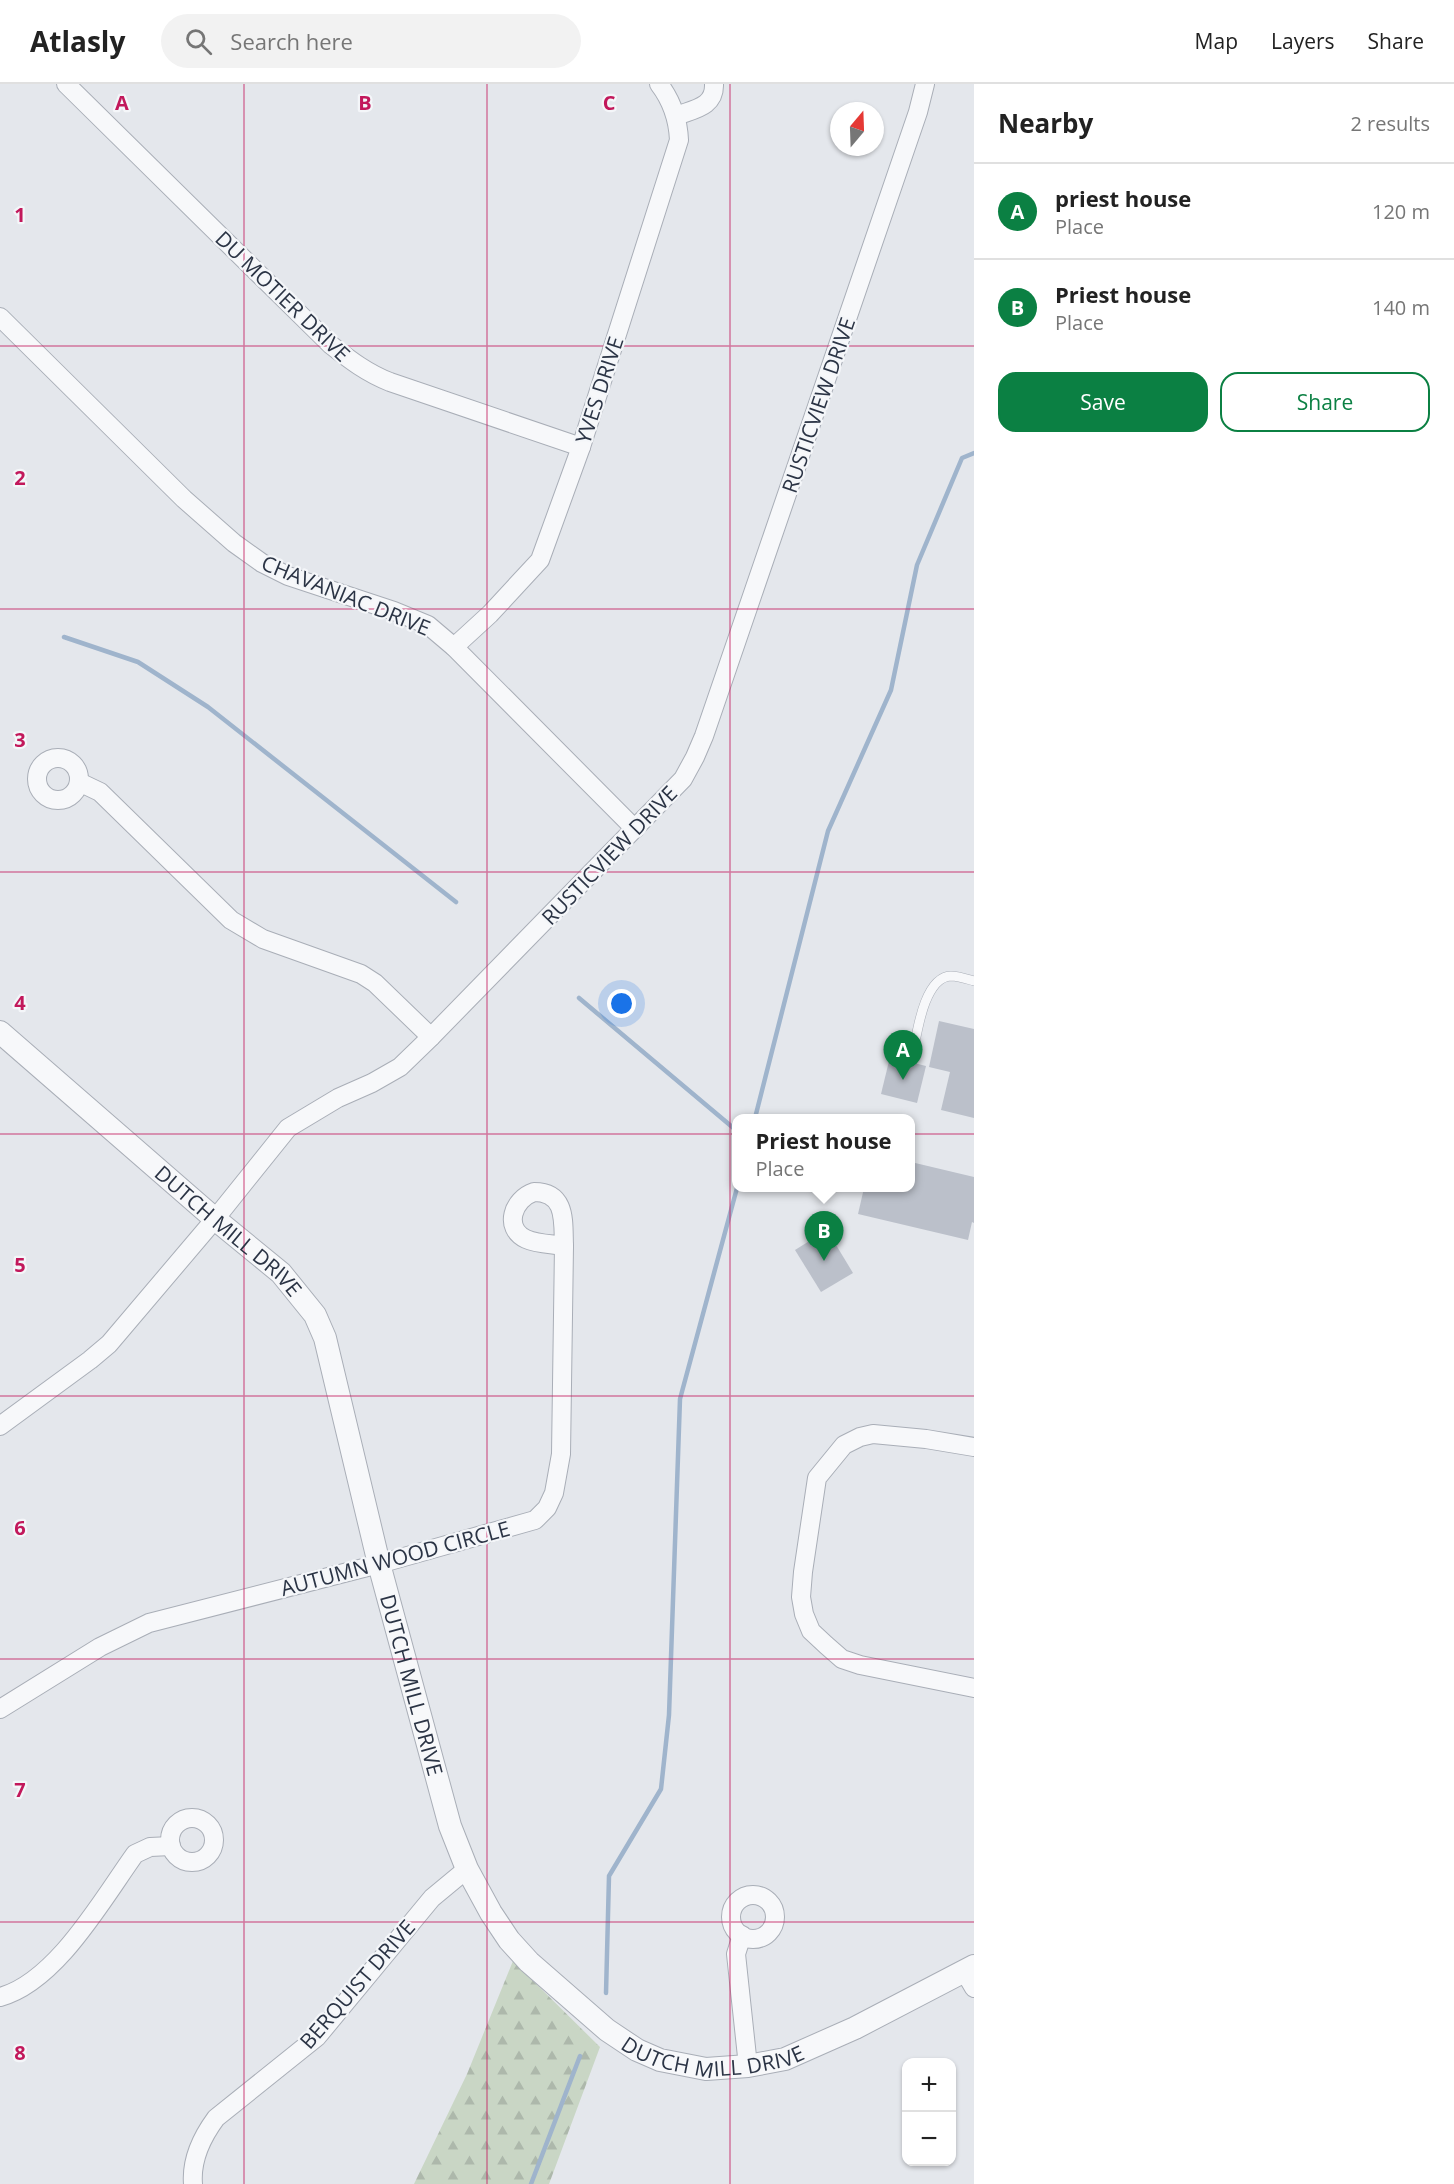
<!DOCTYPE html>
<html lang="en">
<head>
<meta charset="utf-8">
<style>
  body { margin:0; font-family:"Open Sans",sans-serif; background:#f2f2f2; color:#222 }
  .controls { position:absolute; right:18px; bottom:18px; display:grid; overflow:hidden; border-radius:12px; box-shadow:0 2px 4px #0004 }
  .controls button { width:54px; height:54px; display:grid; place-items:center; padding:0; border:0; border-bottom:2px solid #e0e0e0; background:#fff; color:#222; font:30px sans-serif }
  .compass { position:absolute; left:830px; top:18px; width:54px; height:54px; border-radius:50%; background:#fff; box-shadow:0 2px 4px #0004; rotate:19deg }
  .you { position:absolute; left:622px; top:920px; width:21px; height:21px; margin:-15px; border:4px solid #fff; border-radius:50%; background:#1a73e8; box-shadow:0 0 0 9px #1a73e833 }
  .badge { display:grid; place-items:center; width:39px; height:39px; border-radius:50%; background:#0b8043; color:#fff; font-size:20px; font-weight:700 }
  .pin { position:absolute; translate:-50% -50px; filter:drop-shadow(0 2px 3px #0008) }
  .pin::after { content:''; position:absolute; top:32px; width:21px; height:18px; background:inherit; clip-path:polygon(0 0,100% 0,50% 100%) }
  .popup { position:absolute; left:732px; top:1030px; width:183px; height:78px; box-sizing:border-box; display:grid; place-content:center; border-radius:12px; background:#fff; filter:drop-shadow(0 2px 4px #0005); font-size:20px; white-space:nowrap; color:#767676 }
  .popup b { font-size:22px; color:#222 }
  .popup::after { content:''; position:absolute; left:50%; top:100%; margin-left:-12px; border:12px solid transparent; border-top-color:#fff }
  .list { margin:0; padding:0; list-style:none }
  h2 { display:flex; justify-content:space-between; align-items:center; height:78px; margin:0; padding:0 24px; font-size:26px }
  h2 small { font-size:20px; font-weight:400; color:#767676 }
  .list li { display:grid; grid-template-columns:39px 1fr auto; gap:18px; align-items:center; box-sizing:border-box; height:96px; padding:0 24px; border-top:2px solid #e0e0e0 }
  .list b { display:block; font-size:22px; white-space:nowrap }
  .list p { margin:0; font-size:20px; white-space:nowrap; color:#767676 }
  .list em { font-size:20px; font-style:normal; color:#767676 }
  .actions { display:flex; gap:12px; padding:18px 24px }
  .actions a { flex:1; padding:14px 0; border:2px solid #0b8043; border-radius:18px; text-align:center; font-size:21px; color:#0b8043 }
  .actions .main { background:#0b8043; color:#fff }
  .icon { flex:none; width:33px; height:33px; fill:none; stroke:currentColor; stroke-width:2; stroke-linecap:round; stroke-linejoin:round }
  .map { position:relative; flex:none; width:974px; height:2100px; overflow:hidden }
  header { display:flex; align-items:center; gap:36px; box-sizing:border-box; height:84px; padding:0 30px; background:#fff; border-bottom:2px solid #e0e0e0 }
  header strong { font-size:28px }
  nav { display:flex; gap:33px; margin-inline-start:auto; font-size:21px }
  .search { width:420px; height:54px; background:#f2f2f2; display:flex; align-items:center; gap:15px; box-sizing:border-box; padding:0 21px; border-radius:33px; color:#767676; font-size:22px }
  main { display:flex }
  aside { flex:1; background:#fff }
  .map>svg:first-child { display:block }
  .forest { fill:url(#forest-firs) }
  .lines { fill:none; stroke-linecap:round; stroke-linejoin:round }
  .stream { stroke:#9fb4cc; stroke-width:4.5 }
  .building { fill:#bbc0ca }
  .service-casing { stroke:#a9aeb7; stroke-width:10 }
  .minor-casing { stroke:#a9aeb7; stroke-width:20 }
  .tertiary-casing { stroke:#a9aeb7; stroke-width:24 }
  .service { stroke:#f7f8fa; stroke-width:9 }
  .minor { stroke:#f7f8fa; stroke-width:18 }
  .tertiary { stroke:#f7f8fa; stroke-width:22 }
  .grid { fill:none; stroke:#c2185b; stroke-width:1.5; stroke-opacity:0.55 }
  .labels { text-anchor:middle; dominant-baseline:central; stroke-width:4.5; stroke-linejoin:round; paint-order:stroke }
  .street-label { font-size:21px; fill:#2b3445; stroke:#f4f6f9 }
  .grid-label { font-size:20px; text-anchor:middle; font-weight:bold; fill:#c2185b; stroke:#f4f6f9; stroke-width:4.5; stroke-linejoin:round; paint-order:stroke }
</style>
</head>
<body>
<header>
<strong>Atlasly</strong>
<div class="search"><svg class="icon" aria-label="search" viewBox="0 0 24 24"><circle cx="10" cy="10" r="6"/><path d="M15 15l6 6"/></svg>Search here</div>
<nav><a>Map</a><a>Layers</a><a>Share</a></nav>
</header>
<main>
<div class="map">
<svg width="974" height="2100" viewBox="0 0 974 2100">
  <defs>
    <pattern id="forest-firs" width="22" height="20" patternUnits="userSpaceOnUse" patternTransform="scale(1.5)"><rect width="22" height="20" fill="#c9d6c5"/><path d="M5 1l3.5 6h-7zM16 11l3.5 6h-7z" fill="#adb8ab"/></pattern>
  </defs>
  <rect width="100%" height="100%" fill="#e4e7ec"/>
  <path class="forest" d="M513,1877L600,1963L549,2100H414L467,1990Z"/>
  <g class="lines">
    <g class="stream">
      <path d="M64,553L138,578L208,623L456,818"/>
      <path d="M579,914L737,1047"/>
      <path d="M755,1034L828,747L891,606L917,481L962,374L974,369"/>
      <path d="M606,1909L609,1792L661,1705L669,1631L680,1315L737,1104"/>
      <path d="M531,2100L580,1972"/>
    </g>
  </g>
  <g class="building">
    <path d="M939,937L974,945V1034L941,1026L950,988L929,983Z"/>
    <path d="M890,973L926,982L917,1019L881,1010Z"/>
    <path d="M911,1078L974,1093V1139L972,1138L968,1156L858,1130L864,1104H911Z"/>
    <path d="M827,1146L853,1189L821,1208L795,1166Z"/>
  </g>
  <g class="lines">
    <defs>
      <path id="service" d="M913,969C917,949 924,893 951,892C958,892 967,895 974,897"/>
      <g id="minor">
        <path d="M66,0L331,261C350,276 367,289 390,298L581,363"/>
        <path d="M676,32C694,25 715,23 714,0"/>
        <path d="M0,233L184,415L234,459L262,479L288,492L394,527L428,541L454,563L635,745"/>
        <path d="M454,563L490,530L540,476L581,363L679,56C678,34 672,17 659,0"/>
        <circle cx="58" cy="695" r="21"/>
        <path d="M79,698L100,708L231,836L263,855L361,890L375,899L431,953"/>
        <path d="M534,1108C567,1108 563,1138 564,1162C552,1160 537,1160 526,1155C503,1144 513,1115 534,1108Z"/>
        <path d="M0,1342L90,1276L109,1260L215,1135L288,1044L338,1014L372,999L400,983L431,953L683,695L695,673L704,652L918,28L925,0"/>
        <path d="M974,1363L926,1355L873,1350L860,1353L844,1361L817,1394L803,1488L801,1513L804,1530L811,1547L826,1561L842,1575L860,1581L974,1604"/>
        <path d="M0,1625L100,1563L149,1539L379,1480L535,1436L547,1424L554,1409L561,1370L564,1162"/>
        <circle cx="192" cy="1756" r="22"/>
        <circle cx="753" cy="1833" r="22"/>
        <path d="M742,1851L736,1870L748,1982"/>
        <path d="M964,1887L974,1904"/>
        <path d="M0,1913C56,1898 102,1816 135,1770L150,1763L171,1762"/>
        <path d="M193,2100C191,2076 202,2053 216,2034L317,1953L432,1814L467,1785"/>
      </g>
      <g id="tertiary">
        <path id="s1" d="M0,948L215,1135L281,1189L315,1231L325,1254L379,1480L450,1742L467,1785L491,1829L509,1856L529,1878L607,1946L637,1966L660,1976L706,1985L748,1982L785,1975L855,1944L974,1882"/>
      </g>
    </defs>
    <use href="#service" class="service-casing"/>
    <use href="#minor" class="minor-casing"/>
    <use href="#tertiary" class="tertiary-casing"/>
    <use href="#service" class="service"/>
    <use href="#minor" class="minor"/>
    <use href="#tertiary" class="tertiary"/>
  </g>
  <path class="grid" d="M244,0V2100M487,0V2100M730,0V2100M0,262H974M0,525H974M0,788H974M0,1050H974M0,1312H974M0,1575H974M0,1838H974"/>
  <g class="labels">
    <g class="street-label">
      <text transform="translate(283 212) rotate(44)">DU MOTIER DRIVE</text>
      <text transform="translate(599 306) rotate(-72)">YVES DRIVE</text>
      <text transform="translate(818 321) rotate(-71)">RUSTICVIEW DRIVE</text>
      <text transform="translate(346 511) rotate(22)">CHAVANIAC DRIVE</text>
      <text transform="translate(609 771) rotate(-46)">RUSTICVIEW DRIVE</text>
      <text stroke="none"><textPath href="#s1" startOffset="303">DUTCH MILL DRIVE</textPath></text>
      <text transform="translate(395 1474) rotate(-15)">AUTUMN WOOD CIRCLE</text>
      <text stroke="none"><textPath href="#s1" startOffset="807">DUTCH MILL DRIVE</textPath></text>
      <text transform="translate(357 1900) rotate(-49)">BERQUIST DRIVE</text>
      <text stroke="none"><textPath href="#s1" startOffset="1329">DUTCH MILL DRIVE</textPath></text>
    </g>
  </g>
  <g class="grid-label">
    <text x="122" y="26">A</text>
    <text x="365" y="26">B</text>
    <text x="609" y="26">C</text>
    <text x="20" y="138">1</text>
    <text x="20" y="401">2</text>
    <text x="20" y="663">3</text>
    <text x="20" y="926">4</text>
    <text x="20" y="1188">5</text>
    <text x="20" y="1451">6</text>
    <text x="20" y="1713">7</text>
    <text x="20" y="1976">8</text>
  </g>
</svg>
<div class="controls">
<button>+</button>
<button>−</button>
</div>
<svg class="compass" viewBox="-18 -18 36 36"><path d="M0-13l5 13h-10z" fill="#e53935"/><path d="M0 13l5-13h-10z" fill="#767676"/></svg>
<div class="you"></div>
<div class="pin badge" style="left:903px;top:996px">A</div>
<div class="pin badge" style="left:824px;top:1177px">B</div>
<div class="popup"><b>Priest house</b>Place</div>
</div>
<aside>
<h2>Nearby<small>2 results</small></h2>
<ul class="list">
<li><span class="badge">A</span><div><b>priest house</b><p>Place</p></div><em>120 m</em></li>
<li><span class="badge">B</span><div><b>Priest house</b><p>Place</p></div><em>140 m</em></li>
</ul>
<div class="actions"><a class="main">Save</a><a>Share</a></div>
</aside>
</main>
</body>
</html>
